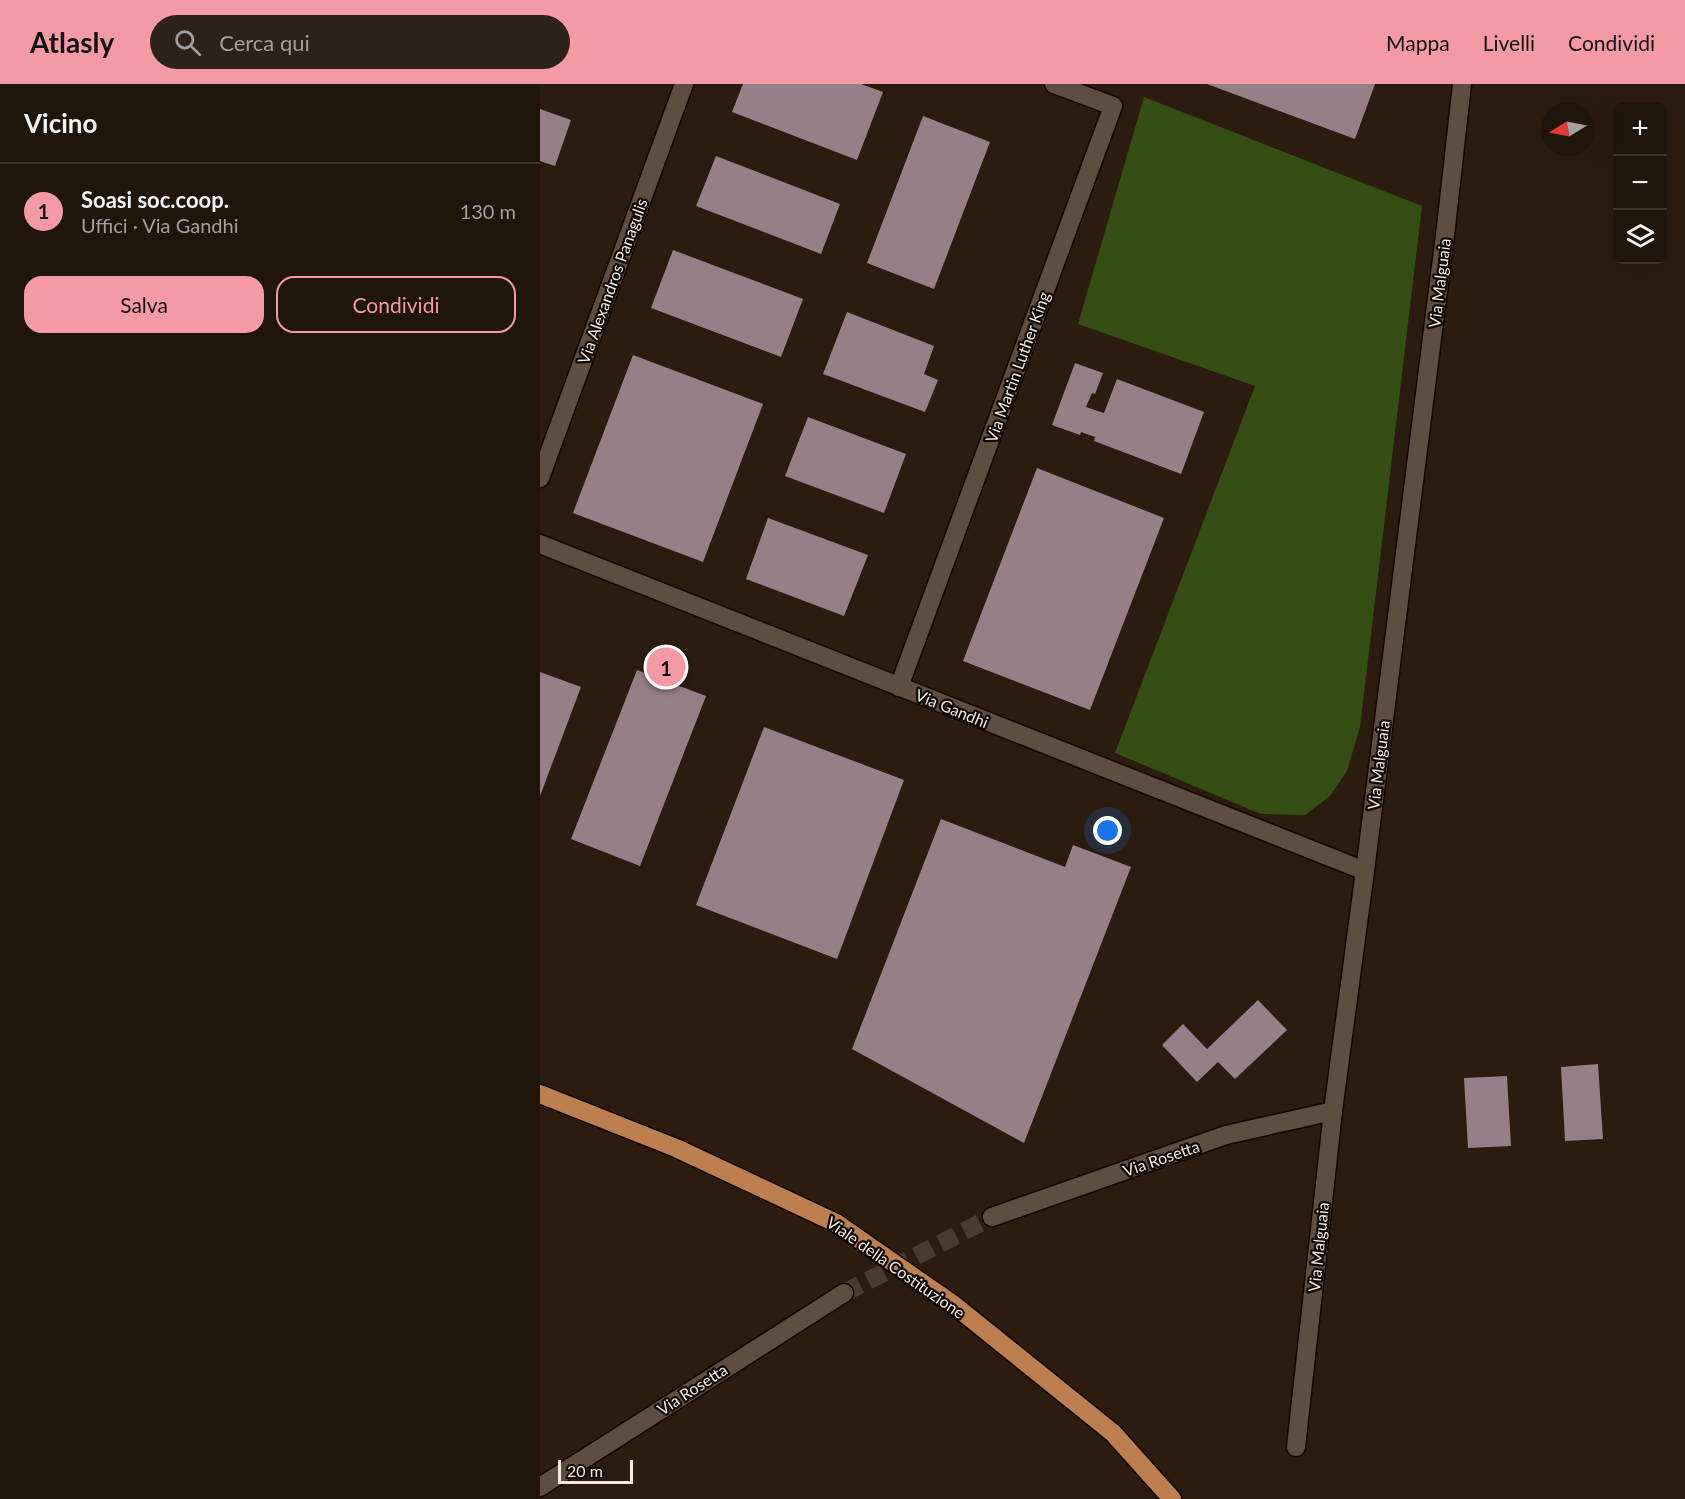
<!DOCTYPE html>
<html lang="it">
<head>
<meta charset="utf-8">
<style>
  body { margin:0; font-family:Lato,sans-serif; background:#2d2219; color:#f1f3f6 }
  .controls { position:absolute; right:18px; top:18px; display:grid; overflow:hidden; border-radius:12px; box-shadow:0 6px 24px #0002 }
  .controls button { width:54px; height:54px; display:grid; place-items:center; padding:0; border:0; border-bottom:2px solid #3d342c; background:#20150b; color:#f1f3f6; font:30px sans-serif }
  .compass { position:absolute; left:1001px; top:18px; width:54px; height:54px; border-radius:50%; background:#20150b; box-shadow:0 6px 24px #0002; rotate:260deg }
  .scale { position:absolute; left:18px; bottom:15px; width:75px; box-sizing:border-box; padding-left:6px; border:3px solid #f4e9e1; border-top:0; font-size:16px; line-height:21px; white-space:nowrap; color:#f4e9e1; -webkit-text-stroke:4px #0e0804; paint-order:stroke }
  .you { position:absolute; left:568px; top:747px; width:21px; height:21px; margin:-15px; border:4px solid #fff; border-radius:50%; background:#1a73e8; box-shadow:0 0 0 9px #1a73e833 }
  .badge { display:grid; place-items:center; width:39px; height:39px; border-radius:50%; background:#f49aa5; color:#111; font-size:20px; font-weight:700 }
  .pin { position:absolute; translate:-50% -50%; border:3px solid #fff; box-shadow:0 2px 6px #0006 }
  .list { margin:0; padding:0; list-style:none }
  h2 { display:flex; justify-content:space-between; align-items:center; height:78px; margin:0; padding:0 24px; font-size:26px }
  h2 small { font-size:20px; font-weight:400; color:#a29f9d }
  .list li { display:grid; grid-template-columns:39px 1fr auto; gap:18px; align-items:center; box-sizing:border-box; height:96px; padding:0 24px; border-top:2px solid #3d342c }
  .list b { display:block; font-size:22px; white-space:nowrap }
  .list p { margin:0; font-size:20px; white-space:nowrap; color:#a29f9d }
  .list em { font-size:20px; font-style:normal; color:#a29f9d }
  .actions { display:flex; gap:12px; padding:18px 24px }
  .actions a { flex:1; padding:14px 0; border:2px solid #f49aa5; border-radius:18px; text-align:center; font-size:21px; color:#f49aa5 }
  .actions .main { background:#f49aa5; color:#111 }
  .icon { flex:none; width:33px; height:33px; fill:none; stroke:currentColor; stroke-width:2; stroke-linecap:round; stroke-linejoin:round }
  .map { position:relative; flex:none; width:1145px; height:1415px; overflow:hidden }
  header { display:flex; align-items:center; gap:36px; box-sizing:border-box; height:84px; padding:0 30px; background:#f49aa5; color:#111 }
  header strong { font-size:28px }
  nav { display:flex; gap:33px; margin-inline-start:auto; font-size:21px }
  .search { width:420px; height:54px; background:#2d2219; display:flex; align-items:center; gap:15px; box-sizing:border-box; padding:0 21px; border-radius:33px; color:#a29f9d; font-size:22px }
  main { display:flex }
  aside { flex:1; background:#20150b }
  .map>svg:first-child { display:block }
  .green { fill:#344e14 }
  .building { fill:#977f87 }
  .lines { fill:none; stroke-linecap:round; stroke-linejoin:round }
  .minor-tunnel { stroke:#493b2e; stroke-width:18; stroke-dasharray:18 9; stroke-linecap:butt }
  .minor-casing { stroke:#130600; stroke-width:21 }
  .major-casing { stroke:#130600; stroke-width:21 }
  .minor { stroke:#5f4d40; stroke-width:18 }
  .major { stroke:#bd7f4f; stroke-width:18 }
  .labels { text-anchor:middle; dominant-baseline:central; stroke-width:4.5; stroke-linejoin:round; paint-order:stroke }
  .street-label { font-size:16px; fill:#f4e9e1; stroke:#0e0804 }
</style>
</head>
<body>
<header>
<strong>Atlasly</strong>
<div class="search"><svg class="icon" aria-label="search" viewBox="0 0 24 24"><circle cx="10" cy="10" r="6"/><path d="M15 15l6 6"/></svg>Cerca qui</div>
<nav><a>Mappa</a><a>Livelli</a><a>Condividi</a></nav>
</header>
<main>
<aside>
<h2>Vicino<small></small></h2>
<ul class="list">
<li><span class="badge">1</span><div><b>Soasi soc.coop.</b><p>Uffici · Via Gandhi</p></div><em>130 m</em></li>
</ul>
<div class="actions"><a class="main">Salva</a><a>Condividi</a></div>
</aside>
<div class="map">
<svg width="1145" height="1415" viewBox="0 0 1145 1415">
  <rect width="100%" height="100%" fill="#2b1c0f"/>
  <path class="green" d="M604,13L882,122L820,643L807,687L790,712L765,731L721,730L575,669L715,302L538,240Z"/>
  <g class="building">
    <path d="M203,0H321L343,8L317,76L192,28Z"/>
    <path d="M667,0H835L815,55Z"/>
    <path d="M0,25L31,36L15,82L0,77Z"/>
    <path d="M383,32L450,58L394,205L327,179Z"/>
    <path d="M176,72L300,120L281,170L156,122Z"/>
    <path d="M133,166L263,215L241,273L111,224Z"/>
    <path d="M307,228L394,262L384,290L398,296L385,328L283,290Z"/>
    <path d="M93,271L223,320L163,478L33,429Z"/>
    <path d="M535,279L563,289L555,310L552,309L546,323L564,329L577,295L664,328L641,390L554,357L555,353L541,348L540,351L512,341Z"/>
    <path d="M268,333L366,370L344,429L245,392Z"/>
    <path d="M497,384L624,434L550,626L423,577Z"/>
    <path d="M228,434L328,471L304,532L206,495Z"/>
    <path d="M97,586L166,612L100,782L31,755Z"/>
    <path d="M0,588L41,603L0,712Z"/>
    <path d="M224,643L364,696L297,875L156,821Z"/>
    <path d="M401,735L525,783L533,761L591,783L484,1059L312,965Z"/>
    <path d="M718,916L747,946L695,995L678,978L657,998L622,961L643,940L667,965Z"/>
    <path d="M1058,980L1063,1055L1025,1057L1021,983Z"/>
    <path d="M967,992L971,1062L928,1064L924,994Z"/>
  </g>
  <g class="lines">
    <path class="minor-tunnel" d="M304,1209L452,1133"/>
    <defs>
      <g id="minor">
        <path d="M0,394L144,0"/>
        <path d="M0,460L825,787"/>
        <path d="M359,603L573,22L514,0"/>
        <path d="M452,1133L686,1051L793,1027"/>
        <path d="M756,1363L793,1027L825,787L906,143L922,0"/>
        <path d="M0,1403L304,1209"/>
      </g>
      <path id="major" d="M0,1010L136,1064L296,1139L414,1221L573,1349L632,1415"/>
    </defs>
    <use href="#minor" class="minor-casing"/>
    <use href="#major" class="major-casing"/>
    <use href="#minor" class="minor"/>
    <use href="#major" class="major"/>
  </g>
  <g class="labels">
    <g class="street-label">
      <text transform="translate(72 197) rotate(-70)">Via Alexandros Panagulis</text>
      <text transform="translate(899 199) rotate(-83)">Via Malguaia</text>
      <text transform="translate(477 283) rotate(-70)">Via Martin Luther King</text>
      <text transform="translate(412 624) rotate(22)">Via Gandhi</text>
      <text transform="translate(838 681) rotate(-83)">Via Malguaia</text>
      <text transform="translate(621 1074) rotate(-19)">Via Rosetta</text>
      <text transform="translate(778 1163) rotate(-84)">Via Malguaia</text>
      <text transform="translate(356 1183) rotate(35)">Viale della Costituzione</text>
      <text transform="translate(152 1305) rotate(-33)">Via Rosetta</text>
    </g>
  </g>
</svg>
<div class="controls">
<button>+</button>
<button>−</button>
<button><svg class="icon" aria-label="layers" viewBox="0 0 24 24"><path d="M12 4l9 5-9 5-9-5zM3 14l9 5 9-5"/></svg></button>
</div>
<svg class="compass" viewBox="-18 -18 36 36"><path d="M0-13l5 13h-10z" fill="#e53935"/><path d="M0 13l5-13h-10z" fill="#a29f9d"/></svg>
<div class="scale">20 m</div>
<div class="you"></div>
<div class="pin badge" style="left:126px;top:583px">1</div>
</div>
</main>
</body>
</html>
